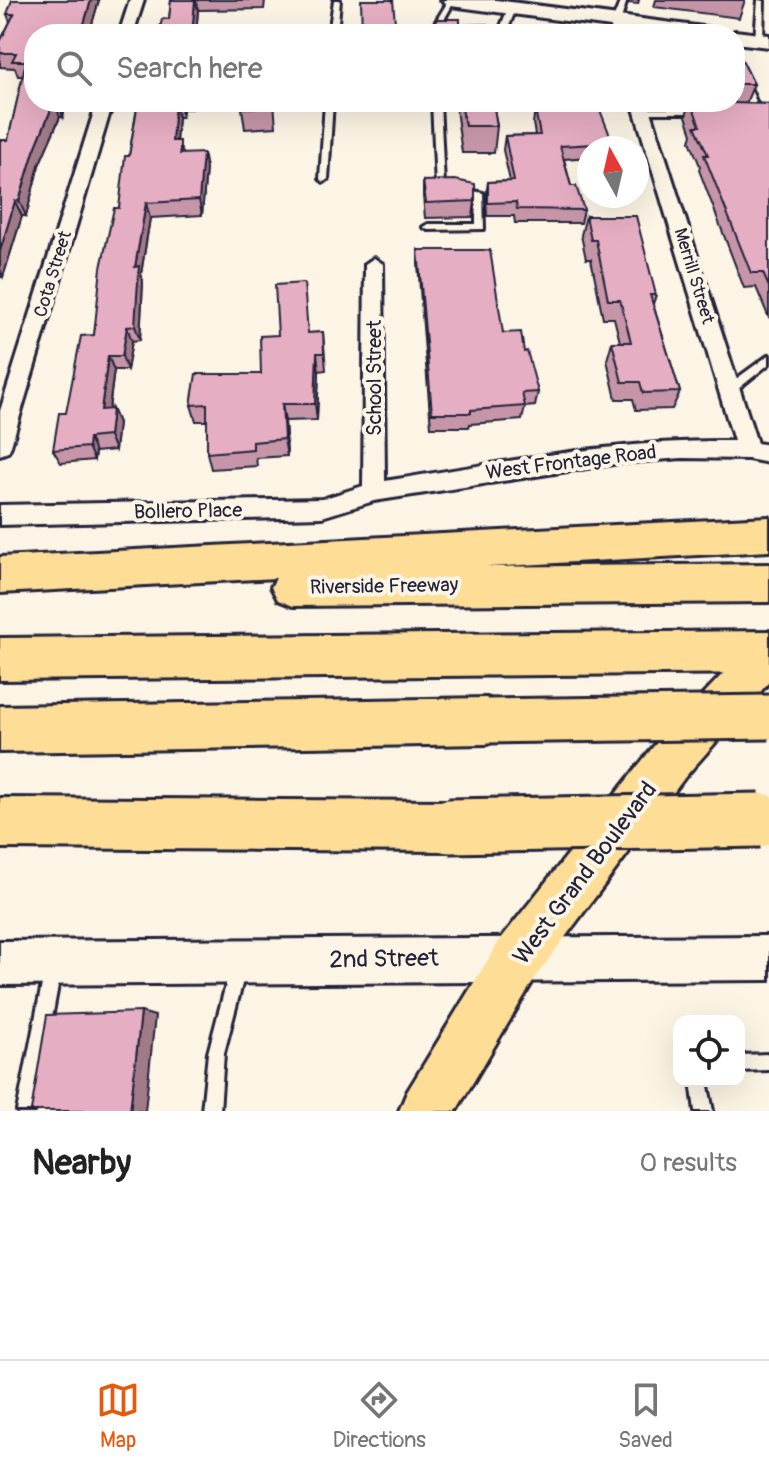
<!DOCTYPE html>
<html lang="en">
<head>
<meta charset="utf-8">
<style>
  body { margin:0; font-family:Pangolin,sans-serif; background:#f6f6f6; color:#222 }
  .controls { position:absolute; right:24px; bottom:24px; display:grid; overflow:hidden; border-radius:16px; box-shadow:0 8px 32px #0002 }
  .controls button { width:72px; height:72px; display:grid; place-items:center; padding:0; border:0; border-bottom:2px solid #e0e0e0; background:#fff; color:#222; font:40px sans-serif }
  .compass { position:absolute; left:577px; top:136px; width:72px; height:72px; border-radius:50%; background:#fff; box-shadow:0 8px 32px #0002; rotate:352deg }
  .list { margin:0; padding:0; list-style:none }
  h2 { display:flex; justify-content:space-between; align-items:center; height:104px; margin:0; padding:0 32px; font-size:34px }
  h2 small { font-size:26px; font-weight:400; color:#767676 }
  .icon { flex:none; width:44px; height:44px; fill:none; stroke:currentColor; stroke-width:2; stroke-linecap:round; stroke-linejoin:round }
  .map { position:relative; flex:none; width:769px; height:1111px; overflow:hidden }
  .search { position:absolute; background:#fff; box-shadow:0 8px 32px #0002; left:24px; right:24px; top:24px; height:88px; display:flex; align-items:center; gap:20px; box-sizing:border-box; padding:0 28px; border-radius:32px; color:#767676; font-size:30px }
  .sheet { height:248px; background:#fff }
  nav { display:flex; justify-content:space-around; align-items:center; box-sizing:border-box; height:112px; border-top:2px solid #e0e0e0; background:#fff; font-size:22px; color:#767676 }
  nav a { display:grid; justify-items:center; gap:4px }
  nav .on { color:#ea580c }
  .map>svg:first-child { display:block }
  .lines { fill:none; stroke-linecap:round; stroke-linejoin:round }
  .lane-casing { stroke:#22223b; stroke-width:6 }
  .street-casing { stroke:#22223b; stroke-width:6 }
  .secondary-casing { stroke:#22223b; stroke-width:6 }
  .primary-casing { stroke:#22223b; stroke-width:6 }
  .highway-casing { stroke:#22223b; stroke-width:6 }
  .lane { fill:#fcf5e5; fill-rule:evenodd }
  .street { fill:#fcf5e5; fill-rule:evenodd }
  .secondary { fill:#fcf5e5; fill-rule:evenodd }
  .primary { fill:#fedd96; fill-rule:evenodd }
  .highway { fill:#fedd96; fill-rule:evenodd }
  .highway-bridge-far1-casing { stroke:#22223b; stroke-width:49; stroke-linecap:butt }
  .highway-bridge-casing { stroke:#22223b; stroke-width:59; stroke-linecap:butt }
  .highway-bridge-far1 { stroke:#fedd96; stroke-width:43 }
  .highway-bridge { stroke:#fedd96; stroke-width:53 }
  .wall { fill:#c696a8; stroke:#22223b; stroke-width:2 }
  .shaded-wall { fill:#a17a88; stroke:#22223b; stroke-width:2 }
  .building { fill:#e6aec3; stroke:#22223b; stroke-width:2 }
  .labels { text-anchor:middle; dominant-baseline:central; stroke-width:8; stroke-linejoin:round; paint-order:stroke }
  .far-street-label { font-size:18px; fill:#22223b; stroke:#fcf5e5 }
  .street-label { font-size:20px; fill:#22223b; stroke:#fcf5e5 }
  .near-street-label { font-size:24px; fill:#22223b; stroke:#fcf5e5 }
</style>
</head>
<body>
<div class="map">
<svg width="769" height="1111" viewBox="0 0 769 1111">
  <rect width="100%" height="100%" fill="#fcf5e5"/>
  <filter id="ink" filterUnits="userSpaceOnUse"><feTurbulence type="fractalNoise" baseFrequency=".0125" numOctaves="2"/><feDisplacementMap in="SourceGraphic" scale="16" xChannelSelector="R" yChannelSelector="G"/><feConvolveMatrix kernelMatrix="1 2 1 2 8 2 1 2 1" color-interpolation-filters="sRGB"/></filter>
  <g filter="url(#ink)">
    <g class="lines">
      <defs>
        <g id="lane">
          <path d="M334,0H340L337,34H329Z"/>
          <path d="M449,0H455L436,34H428Z"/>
          <path d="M621,0H627L620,22L616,24L612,22Z"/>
          <path d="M758,0L764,1L763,40L759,42L755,40Z"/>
          <path d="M512,6L516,8L506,34H498L508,8Z"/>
          <path d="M735,60L739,62L760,111L759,113L752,111L735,71Z"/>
          <path d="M325,102H333L328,179L324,182L320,179Z"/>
          <path d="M432,102H440L444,185L483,193L484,229L428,230L423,227L428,224H476V197L440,190L436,187Z"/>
          <path d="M640,109H702L706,111L702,113H640Z"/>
          <path d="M769,355V364L733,393H725L724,390L725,387Z"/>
          <path d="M53,961L59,963L61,969L35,1111H17L45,969L47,963Z"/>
          <path d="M238,961L244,963L246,969L224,1053L220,1111H202L208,1053L230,969L232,963Z"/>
          <path d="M769,1054V1070L739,1071V1055Z"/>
          <path d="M691,1081H707L713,1111H695Z"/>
        </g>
        <g id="street">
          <path d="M130,0H144L133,34H119Z"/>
          <path d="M616,18L621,19L627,34H613L609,22Z"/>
          <path d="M97,102H113L11,446L8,452L0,455V411Z"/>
          <path d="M632,102H648L757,443L769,445V463L748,459L682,458L619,463L374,501L322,517L0,525V505L322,499L363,486L365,264L374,258L383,264L385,481C501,463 617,439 734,441Z"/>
        </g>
        <g id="secondary">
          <path d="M441,0H496L711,28L721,34H664L451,6Z"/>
          <path d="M735,31L769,35V47L735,43V34H727Z"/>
          <path d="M769,936V980L0,985V941Z"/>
        </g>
        <path id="primary" d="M769,634V682L685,777L536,976L456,1111H399L407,1092L500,940L653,747L755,640Z"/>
        <g id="highway">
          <path d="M769,517V551L486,567L769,564V602L293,606L278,600L271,587L276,578L0,593V557Z"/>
          <path d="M769,631V673L0,680V638Z"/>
          <path d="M487,698L504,705L511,721L504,737L487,744L0,752V706Z"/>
          <path d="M0,798L449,801L467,808L474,826L467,844L449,851L0,848Z"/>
        </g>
      </defs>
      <use href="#lane" class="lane-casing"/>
      <use href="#street" class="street-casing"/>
      <use href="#secondary" class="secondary-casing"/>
      <use href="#primary" class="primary-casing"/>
      <use href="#highway" class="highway-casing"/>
      <use href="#lane" class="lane"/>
      <use href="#street" class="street"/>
      <use href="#secondary" class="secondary"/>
      <use href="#primary" class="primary"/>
      <use href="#highway" class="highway"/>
      <defs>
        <path id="highway-bridge-far1" d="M487,721L769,717"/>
        <path id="highway-bridge" d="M449,826L760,820"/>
      </defs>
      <use href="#highway-bridge-far1" class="highway-bridge-far1-casing"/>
      <use href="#highway-bridge" class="highway-bridge-casing"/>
      <use href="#highway-bridge-far1" class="highway-bridge-far1"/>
      <use href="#highway-bridge" class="highway-bridge"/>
    </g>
    <g class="wall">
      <path d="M99,0L89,34H34L66,102L63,117H60L39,165L26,216H22L3,277H0V140H8L23,76H18L15,68L0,67V42L10,22L7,14Z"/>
      <path d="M171,0H265L264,9L198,10L196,34H159L169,19Z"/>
      <path d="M628,0H639L638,4L629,3Z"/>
      <path d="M656,0H745L739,18L654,7Z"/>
      <path d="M735,46L754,84L746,103L769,104V318L756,287L744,288L699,170L700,166L690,141L692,134L686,116L689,106H682L680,102H735Z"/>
      <path d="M138,102H193L192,109H183L182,117H178L176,141L183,153L206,168L202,215L150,218L141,274L143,281L140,340L132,341L127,370H114L109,410L112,409L118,423L115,450L95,452L94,460L61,463L53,450L94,335L129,156Z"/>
      <path d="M241,102H274L276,127L245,129Z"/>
      <path d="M455,102H495L494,109L497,126L494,153H462Z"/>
      <path d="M535,109L613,143L611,148H589V157L564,159L571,186L584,210L581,223H515L514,216H487L486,195L488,182L510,181L503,150L505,136L535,135L533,123Z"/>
      <path d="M423,181L475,201L473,217L425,218L423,196Z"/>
      <path d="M586,216L656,295L653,304L680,392L672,409L636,410L633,399H616L607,360L612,342H620L614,318H603L591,259H586L581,235Z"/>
      <path d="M418,250L524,352L538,392L535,406L525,407L522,420L470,424L469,427H431L418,264Z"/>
      <path d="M323,332L326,370L319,371L317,420L285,421L287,456L256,458L257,466L211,469L207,453V421H196L191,405L261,374L278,335Z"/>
    </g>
    <g class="shaded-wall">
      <path d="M91,0H99L89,34H81Z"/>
      <path d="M195,0H196L198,10L196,34H192Z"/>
      <path d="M54,102L60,117L39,165L26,216L19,201L34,151Z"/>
      <path d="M58,102H66L63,117Z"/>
      <path d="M175,102L178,117L175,156L172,141Z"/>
      <path d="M179,102H182L183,109L182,117Z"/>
      <path d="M203,153L206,168L202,215L199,200Z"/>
      <path d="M15,201L22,216L3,277L0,269V251Z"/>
      <path d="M146,203L150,218L141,274L143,281L140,340L135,326V267Z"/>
      <path d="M127,327L132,341L127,370L122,356Z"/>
      <path d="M317,353L319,371L317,420L315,404Z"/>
      <path d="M108,356L114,370L107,424L101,410Z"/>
      <path d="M282,404L285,421L287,456L284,439Z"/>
      <path d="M112,409L118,423L115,450L109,436Z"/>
      <path d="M89,438L95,452L94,460L88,447Z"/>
      <path d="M141,1012L155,1016L145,1111H130Z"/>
    </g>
    <g class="building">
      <path d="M12,0H91L81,34H34V102H58H54L34,151L19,201H15L0,251V140H8L26,61H12L16,53H0V42L14,14H7Z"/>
      <path d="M171,0H195L192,34H159L162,19H169Z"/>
      <path d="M361,0H393L396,34H356L355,31H362Z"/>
      <path d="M436,19H460V25L487,24L488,34H438Z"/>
      <path d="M672,29L707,34H671Z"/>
      <path d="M735,46L754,84H735Z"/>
      <path d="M138,102H175L172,141H180V154L203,153L199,200L146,203L135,267L139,266L135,326L127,327L122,356H108L101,410L112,409L109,436L89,438L88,447L53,450L59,413H66L81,336L94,335L101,268L114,208H119L125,156H129Z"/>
      <path d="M241,102H273V107L242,108Z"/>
      <path d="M461,102H493L497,126H465Z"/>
      <path d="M691,102L769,104V287L763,273H751L704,155H708L695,126H700Z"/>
      <path d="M598,105L613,143L560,146L571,186H576L584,210L517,209L516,202L488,203V182L514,181L505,136L540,135L535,109Z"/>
      <path d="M455,180L475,184V201L426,203L423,181Z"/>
      <path d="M586,216H636L656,295H650L680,392L643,393L640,382H622L612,342H631L620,300H608L596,240H591Z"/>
      <path d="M418,250H490L503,333L521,332L524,352L527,351L538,392L522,393L525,406L471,410V413H432Z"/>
      <path d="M304,283L308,333L323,332L324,353H317L315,404H282L284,439L253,442V449L207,453V404L191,405L196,374H261L260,336L278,335L275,285Z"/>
      <path d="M141,1012L130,1111H31L47,1015Z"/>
    </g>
  </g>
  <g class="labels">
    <g class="far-street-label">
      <text transform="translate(53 274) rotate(-73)">Cota Street</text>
      <text transform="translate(694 276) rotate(73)">Merrill Street</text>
    </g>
    <g class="street-label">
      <text transform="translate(374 378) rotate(-90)">School Street</text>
      <text transform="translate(571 462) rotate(-7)">West Frontage Road</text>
      <text transform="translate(188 511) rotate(-1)">Bollero Place</text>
      <text transform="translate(384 586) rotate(-1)">Riverside Freeway</text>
    </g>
    <g class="near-street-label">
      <text transform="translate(585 873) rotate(-53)">West Grand Boulevard</text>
      <text transform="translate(384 959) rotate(-1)">2nd Street</text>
    </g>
  </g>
</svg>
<div class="controls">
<button><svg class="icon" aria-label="locate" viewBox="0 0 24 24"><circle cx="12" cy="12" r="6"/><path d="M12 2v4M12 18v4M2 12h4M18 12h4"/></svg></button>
</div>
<svg class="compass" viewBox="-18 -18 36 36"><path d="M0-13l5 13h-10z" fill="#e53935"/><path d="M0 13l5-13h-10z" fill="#767676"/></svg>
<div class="search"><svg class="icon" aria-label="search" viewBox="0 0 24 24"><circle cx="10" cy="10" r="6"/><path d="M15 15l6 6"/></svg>Search here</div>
</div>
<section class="sheet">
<h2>Nearby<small>0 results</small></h2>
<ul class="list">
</ul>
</section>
<nav>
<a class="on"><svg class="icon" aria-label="map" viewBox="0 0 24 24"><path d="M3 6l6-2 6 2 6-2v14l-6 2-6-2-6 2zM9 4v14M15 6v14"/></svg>Map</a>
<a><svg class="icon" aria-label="directions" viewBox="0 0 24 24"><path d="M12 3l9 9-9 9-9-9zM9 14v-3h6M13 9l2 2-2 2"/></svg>Directions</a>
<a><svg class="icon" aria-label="saved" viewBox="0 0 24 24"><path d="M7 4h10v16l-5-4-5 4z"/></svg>Saved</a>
</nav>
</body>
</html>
